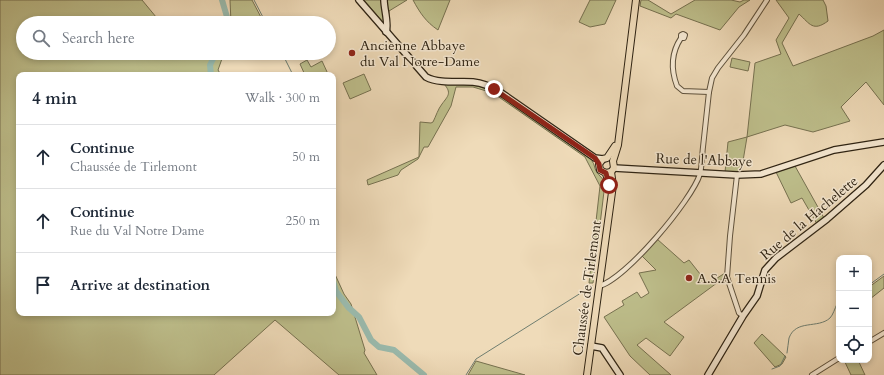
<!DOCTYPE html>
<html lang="en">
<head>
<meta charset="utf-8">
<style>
  body { margin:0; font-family:Cardo,serif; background:#f6f6f7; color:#1f2937 }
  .controls { position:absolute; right:12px; bottom:12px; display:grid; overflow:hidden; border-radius:8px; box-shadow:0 2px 6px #0003 }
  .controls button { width:36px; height:36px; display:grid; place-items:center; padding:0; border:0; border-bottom:1px solid #e0e1e3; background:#fff; color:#1f2937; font:20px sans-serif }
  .stop { position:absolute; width:12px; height:12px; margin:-9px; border:3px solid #8f2418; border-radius:50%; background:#fff }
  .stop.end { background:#8f2418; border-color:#fff; box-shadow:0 1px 4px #0008 }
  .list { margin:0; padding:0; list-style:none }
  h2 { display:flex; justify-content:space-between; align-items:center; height:52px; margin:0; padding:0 16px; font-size:17px }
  h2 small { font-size:13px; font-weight:400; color:#747a83 }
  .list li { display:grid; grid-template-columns:26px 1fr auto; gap:12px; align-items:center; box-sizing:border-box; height:64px; padding:0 16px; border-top:1px solid #e0e1e3 }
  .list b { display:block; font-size:15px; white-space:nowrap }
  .list p { margin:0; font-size:13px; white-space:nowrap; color:#747a83 }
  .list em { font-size:13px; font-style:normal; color:#747a83 }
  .icon { flex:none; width:22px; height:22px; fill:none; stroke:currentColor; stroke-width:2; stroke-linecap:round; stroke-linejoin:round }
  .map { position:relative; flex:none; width:884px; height:375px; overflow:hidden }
  .search { position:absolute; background:#fff; box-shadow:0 2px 6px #0003; left:16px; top:16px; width:320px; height:44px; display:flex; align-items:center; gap:10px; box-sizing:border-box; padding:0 14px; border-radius:22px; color:#747a83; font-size:15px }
  .panel { position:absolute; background:#fff; box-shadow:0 2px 6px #0003; left:16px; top:72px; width:320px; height:244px; border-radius:8px }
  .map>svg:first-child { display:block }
  .green { fill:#bebf8c; stroke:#767150 }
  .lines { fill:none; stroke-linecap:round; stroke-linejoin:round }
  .stream { stroke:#6f7e70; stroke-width:1 }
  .river { stroke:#9abbae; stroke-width:6 }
  .street-casing { stroke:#5e513c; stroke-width:6 }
  .secondary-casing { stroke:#2e2313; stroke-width:8 }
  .primary-casing { stroke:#2e2313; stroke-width:8 }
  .street { stroke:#f5e8d2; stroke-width:4 }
  .secondary { stroke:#f5e8d2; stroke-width:5.5 }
  .primary { stroke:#efdbb9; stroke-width:6 }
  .route { stroke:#8f2418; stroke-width:5 }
  .poi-dot { fill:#8f2418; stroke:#f5e8d2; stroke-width:1.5 }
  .labels { text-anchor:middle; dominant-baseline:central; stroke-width:3; stroke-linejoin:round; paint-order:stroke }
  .poi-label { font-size:14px; fill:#2e2313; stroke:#f5e8d2; text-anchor:start }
  .street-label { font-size:14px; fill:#2e2313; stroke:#f5e8d2 }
</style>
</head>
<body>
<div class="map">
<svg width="884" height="375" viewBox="0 0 884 375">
  <rect width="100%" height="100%" fill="#efdbb9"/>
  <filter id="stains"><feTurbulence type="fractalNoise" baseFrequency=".005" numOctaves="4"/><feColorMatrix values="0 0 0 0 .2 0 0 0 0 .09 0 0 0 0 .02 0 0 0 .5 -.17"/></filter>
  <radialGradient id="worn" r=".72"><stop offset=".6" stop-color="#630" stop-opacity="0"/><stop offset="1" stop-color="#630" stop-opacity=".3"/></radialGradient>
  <g class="green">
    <path d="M0,0H142L161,23H23V53H224L218,70L221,75H19V313H333V270L344,294L351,304L365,350L364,353L377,375H339L275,320L214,375H0Z"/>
    <path d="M230,0H252L264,23H231Z"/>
    <path d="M364,0H407L389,11V17L384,16V22H383Z"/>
    <path d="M413,0H450L438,30C426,22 420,13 413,0Z"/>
    <path d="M590,0H616L605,24L590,27L579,22Z"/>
    <path d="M641,0H648L671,14L695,0H731L740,2L744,0H750L739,7L720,30L676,14L671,18L640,6Z"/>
    <path d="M776,0H823L826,6L828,21C813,32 810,24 799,14L782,43L793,66L873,36L884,30V105L866,82L841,107L850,121L813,132L785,125L747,137L741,173L725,172L728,142L747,137L755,63L781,54L776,40L789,18Z"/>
    <path d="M732,58L750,62L748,71L730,67Z"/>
    <path d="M307,60L311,67L322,61L328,74L305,75L300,64Z"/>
    <path d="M364,74L371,90L350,99L343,83Z"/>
    <path d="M444,84L472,85L491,89L593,159L592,161C595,165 594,167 596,171C599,176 603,178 605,183L593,283H589L600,186L587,161L585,157L493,93L473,87H456L451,106L428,147H424L418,159L401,170L398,175L368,185L367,180L419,157L420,122L431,123L433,122C436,116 438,109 442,104C448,96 452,93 444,84Z"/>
    <path d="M795,166L824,218L817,224L802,198L791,203L776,172Z"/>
    <path d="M657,239L684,263L689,260L708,284L725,273V277L664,322L684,337L670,356L646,338L637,345L671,375H650L630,356L604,317L624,305L622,301L637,292L641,298L649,293L639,273L656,270L642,256Z"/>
    <path d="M884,276V288L870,299L869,287Z"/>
    <path d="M762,334L786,357L782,364L775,367L754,343Z"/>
    <path d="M844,360H858L865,375H851Z"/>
    <path d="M476,361L525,375H468Z"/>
  </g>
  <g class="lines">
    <g class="stream">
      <path d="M254,0L266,23"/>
      <path d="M282,53L293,75"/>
      <path d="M869,285L884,274"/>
      <path d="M787,353C788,348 788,343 789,338C796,319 818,329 830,318C833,315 835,308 837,304L839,303"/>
      <path d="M772,369L780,366L785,356"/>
      <path d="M466,375L476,359L592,286"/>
    </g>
    <g class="river">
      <path d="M222,0L227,17L226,23"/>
      <path d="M211,75L210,65L216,53"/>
      <path d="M333,281L336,291L348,307L359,317L371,340L379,347L394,350L424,375"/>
    </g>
    <defs>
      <g id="street">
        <path d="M681,38V35L683,34L685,35L684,38H681C671,53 671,70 677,86L683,91L709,92"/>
        <path d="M737,175L730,236L727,277L739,313L743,316"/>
        <path d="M599,286C625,280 692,200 700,174C702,166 702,155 703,147C705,128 707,110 709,92L712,78L718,68L744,35L767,0"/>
        <path d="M869,342L884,333"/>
        <path d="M812,375L839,358"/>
      </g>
      <g id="secondary">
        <path d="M359,0L426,77C439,84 459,81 473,82C483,83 492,87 500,92L595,158L603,159"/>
        <path d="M384,0C384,9 389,24 386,32"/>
        <path d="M614,168L737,175L761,174L834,150L884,142"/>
        <path d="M591,346L602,348L620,375"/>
        <path d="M708,375L743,316L757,296L765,270L776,258L827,219L866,185L884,165"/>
      </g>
      <g id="primary">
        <path d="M606,173L611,172L614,168L613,161L618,145L636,0"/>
        <path d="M609,186L606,173L600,170L599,164L603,159L607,158L615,146"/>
        <path d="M587,375L613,185L611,172"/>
      </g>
    </defs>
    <use href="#street" class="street-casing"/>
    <use href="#secondary" class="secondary-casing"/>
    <use href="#primary" class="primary-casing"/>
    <use href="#street" class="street"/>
    <use href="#secondary" class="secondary"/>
    <use href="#primary" class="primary"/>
  </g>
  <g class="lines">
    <path class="route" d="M494,89L595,158L599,164L600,170L606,173L609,185"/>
  </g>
  <g class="poi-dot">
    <circle cx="352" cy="53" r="4"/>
    <circle cx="689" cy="278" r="4"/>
  </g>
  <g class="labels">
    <g class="poi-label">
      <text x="360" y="45">Ancienne Abbaye<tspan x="360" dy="16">du Val Notre-Dame</tspan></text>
      <text x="697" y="278">A.S.A Tennis</text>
    </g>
    <g class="street-label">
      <text transform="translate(704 160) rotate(2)">Rue de l'Abbaye</text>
      <text transform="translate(809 218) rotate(-40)">Rue de la Hachelette</text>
      <text transform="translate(587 288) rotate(-82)">Chaussée de Tirlemont</text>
    </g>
  </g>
  <rect width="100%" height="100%" filter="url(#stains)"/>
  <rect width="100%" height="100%" fill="url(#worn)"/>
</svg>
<div class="controls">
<button>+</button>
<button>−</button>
<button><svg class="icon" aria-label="locate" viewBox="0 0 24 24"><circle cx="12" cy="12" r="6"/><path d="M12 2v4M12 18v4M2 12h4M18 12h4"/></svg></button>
</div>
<div class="stop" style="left:609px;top:185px"></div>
<div class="stop end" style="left:494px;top:89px"></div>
<div class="search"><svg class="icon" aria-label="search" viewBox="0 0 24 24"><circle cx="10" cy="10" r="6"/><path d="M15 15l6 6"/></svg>Search here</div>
<section class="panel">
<h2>4 min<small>Walk · 300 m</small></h2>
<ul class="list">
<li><svg class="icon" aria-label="ahead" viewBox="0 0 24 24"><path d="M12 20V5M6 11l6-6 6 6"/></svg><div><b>Continue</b><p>Chaussée de Tirlemont</p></div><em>50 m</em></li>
<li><svg class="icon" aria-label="ahead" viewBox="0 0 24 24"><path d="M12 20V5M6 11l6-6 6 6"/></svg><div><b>Continue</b><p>Rue du Val Notre Dame</p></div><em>250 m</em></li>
<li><svg class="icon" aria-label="arrive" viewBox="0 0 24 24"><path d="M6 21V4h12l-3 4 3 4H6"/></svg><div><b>Arrive at destination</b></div></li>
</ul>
</section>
</div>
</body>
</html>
